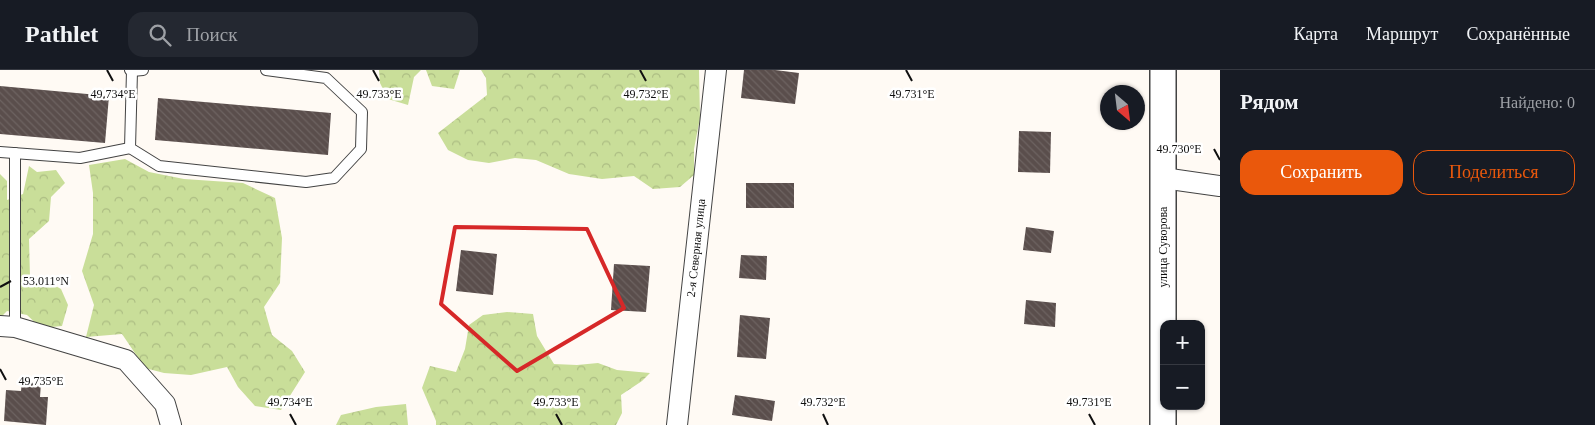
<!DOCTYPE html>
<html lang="ru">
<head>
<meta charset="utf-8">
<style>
  body { margin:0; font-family:Georgia,serif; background:#242831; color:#f1f3f6 }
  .controls { position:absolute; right:15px; bottom:15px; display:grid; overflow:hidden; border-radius:10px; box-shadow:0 1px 4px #0004 }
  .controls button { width:45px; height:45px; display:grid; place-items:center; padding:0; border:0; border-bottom:1px solid #363941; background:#171b24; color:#f1f3f6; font:25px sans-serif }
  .compass { position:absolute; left:1100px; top:15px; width:45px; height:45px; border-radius:50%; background:#171b24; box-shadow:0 1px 4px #0004; rotate:152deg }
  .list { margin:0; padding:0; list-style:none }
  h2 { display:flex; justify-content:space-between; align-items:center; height:65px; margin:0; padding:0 20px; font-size:21px }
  h2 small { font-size:16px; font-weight:400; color:#9ea1a6 }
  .actions { display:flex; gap:10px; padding:15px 20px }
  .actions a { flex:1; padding:11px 0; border:1px solid #ea580c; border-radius:15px; text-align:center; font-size:18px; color:#ea580c }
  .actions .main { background:#ea580c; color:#fff }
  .icon { flex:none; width:28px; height:28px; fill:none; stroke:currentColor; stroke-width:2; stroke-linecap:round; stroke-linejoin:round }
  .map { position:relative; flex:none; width:1220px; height:355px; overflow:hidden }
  header { display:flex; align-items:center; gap:30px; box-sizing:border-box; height:70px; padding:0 25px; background:#171b24; border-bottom:1px solid #363941 }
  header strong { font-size:24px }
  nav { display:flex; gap:28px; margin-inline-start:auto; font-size:18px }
  .search { width:350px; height:45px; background:#242831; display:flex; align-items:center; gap:12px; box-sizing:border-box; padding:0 18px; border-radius:15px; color:#9ea1a6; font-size:19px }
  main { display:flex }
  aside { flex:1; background:#171b24 }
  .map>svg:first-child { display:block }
  .forest { fill:url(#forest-crowns) }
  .building { fill:url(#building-back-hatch) }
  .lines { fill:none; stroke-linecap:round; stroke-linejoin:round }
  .service-casing { stroke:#434343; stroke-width:12 }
  .minor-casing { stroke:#434343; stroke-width:22 }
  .tertiary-casing { stroke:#434343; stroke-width:28 }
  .service { stroke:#fff; stroke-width:10 }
  .minor { stroke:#fff; stroke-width:20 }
  .tertiary { stroke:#fff; stroke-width:25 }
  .marked { fill:none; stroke:#d62828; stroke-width:4; stroke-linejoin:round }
  .ticks { fill:none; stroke:#101010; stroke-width:2 }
  .labels { text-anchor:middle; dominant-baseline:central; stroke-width:5; stroke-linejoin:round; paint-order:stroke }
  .street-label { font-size:12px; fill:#101010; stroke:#fff }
  .ticks-label { font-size:12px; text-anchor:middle; fill:#101010; stroke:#fff; stroke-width:5; stroke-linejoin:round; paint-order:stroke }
</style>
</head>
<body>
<header>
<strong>Pathlet</strong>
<div class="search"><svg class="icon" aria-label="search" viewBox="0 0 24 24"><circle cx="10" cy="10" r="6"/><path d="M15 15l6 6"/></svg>Поиск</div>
<nav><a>Карта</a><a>Маршрут</a><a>Сохранённые</a></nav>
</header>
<main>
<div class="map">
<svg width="1220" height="355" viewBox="0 0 1220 355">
  <defs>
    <pattern id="forest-crowns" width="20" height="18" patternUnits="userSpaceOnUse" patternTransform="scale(1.25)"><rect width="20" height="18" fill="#c9de99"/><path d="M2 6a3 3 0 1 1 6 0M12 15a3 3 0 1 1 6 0" fill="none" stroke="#acbd83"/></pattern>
    <pattern id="building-back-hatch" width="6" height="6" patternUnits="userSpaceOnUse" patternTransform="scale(1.25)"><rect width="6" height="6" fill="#5a4e4c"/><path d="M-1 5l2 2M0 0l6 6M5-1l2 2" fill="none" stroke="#6d6361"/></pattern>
  </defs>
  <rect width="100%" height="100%" fill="#fffaf4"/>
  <g class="forest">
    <path d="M379,0H421L414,7L408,35L388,29L380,13Z"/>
    <path d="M426,0H460L454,19L432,16Z"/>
    <path d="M481,0H699L700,48L694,79V105L680,117L653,119L634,106L602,109L569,104L536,90L515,88L489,93L468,90L448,80L438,63L487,25L486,8Z"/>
    <path d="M125,89L149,102L184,109L243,113L275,128L282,168L280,213L264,237L272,265L292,281L305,302L281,340L255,336L238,317L227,297L191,305L164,303L145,298L122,264L86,267L94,235L82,201L93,164V123L89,95Z"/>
    <path d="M29,96L37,102L56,100L65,113L51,127L49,151L29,169L30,207L43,209L61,219L68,235L62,256L41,258L27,245L7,241L0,248V104L7,111V130L23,124Z"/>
    <path d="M507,242L533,244L537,266L554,294L577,295L598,293L617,300L650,303L642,311L621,325L622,343L616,355H436V351L422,318L430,296L456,302L465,279L469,255L483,245Z"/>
    <path d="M406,334L408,355H336L341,345L376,337Z"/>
  </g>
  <g class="building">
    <path d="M744,0H775L799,3L795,34L741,28Z"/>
    <path d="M0,16L109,26L105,73L0,64Z"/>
    <path d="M158,28L331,43L328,85L155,70Z"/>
    <path d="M1019,61L1051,62L1050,103L1018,102Z"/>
    <rect x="746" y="113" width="48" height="25"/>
    <path d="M1026,157L1054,161L1051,183L1023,180Z"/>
    <path d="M461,180L497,184L493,225L456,221Z"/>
    <path d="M741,185L767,186L766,210L739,208Z"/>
    <path d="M614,194L650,196L646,242L611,240Z"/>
    <path d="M1026,230L1056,233L1055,257L1024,254Z"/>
    <path d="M740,245L770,248L766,289L737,287Z"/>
    <path d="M22,311L41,313L40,327H48L46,355L4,351L6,320L21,321Z"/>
    <path d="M735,325L775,331L772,351L732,345Z"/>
  </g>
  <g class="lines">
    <defs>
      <g id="service">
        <path d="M130,0L132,1L143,0"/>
        <path d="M132,1L130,78L159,96L306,112L334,108L361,79L362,42L326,8L266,0"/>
        <path d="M0,82L80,88L130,78"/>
        <path d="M15,83V257"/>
      </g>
      <g id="minor">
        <path d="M1163,108L1220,116"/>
        <path d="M0,256L15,257L126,290L165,334L171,355"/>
        <path d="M677,355L716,0"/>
      </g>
      <path id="tertiary" d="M1163,0V355"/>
    </defs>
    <use href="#service" class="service-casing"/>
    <use href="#minor" class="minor-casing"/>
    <use href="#tertiary" class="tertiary-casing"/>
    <use href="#service" class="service"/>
    <use href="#minor" class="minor"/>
    <use href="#tertiary" class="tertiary"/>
  </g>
  <path class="marked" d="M455,157L587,159L624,238L517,301L441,234Z"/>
  <path class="ticks" d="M107,0L113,11M373,0L379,11M640,0L646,11M906,0L912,11M1214,79L1220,90M0,217L11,211M0,299L6,310M290,344L296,355M556,344L562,355M823,344L828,355M1089,344L1095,355"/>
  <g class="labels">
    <g class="street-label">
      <text transform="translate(1163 177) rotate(-90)">улица Суворова</text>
      <text transform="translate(696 178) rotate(-84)">2-я Северная улица</text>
    </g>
  </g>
  <g class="ticks-label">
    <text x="113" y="28">49.734°E</text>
    <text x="379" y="28">49.733°E</text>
    <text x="912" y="28">49.731°E</text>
    <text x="646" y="28">49.732°E</text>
    <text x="1179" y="83">49.730°E</text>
    <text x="46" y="215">53.011°N</text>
    <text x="41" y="315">49.735°E</text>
    <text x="290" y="336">49.734°E</text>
    <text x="556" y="336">49.733°E</text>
    <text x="823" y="336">49.732°E</text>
    <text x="1089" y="336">49.731°E</text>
  </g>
</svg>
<div class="controls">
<button>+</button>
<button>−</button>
</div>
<svg class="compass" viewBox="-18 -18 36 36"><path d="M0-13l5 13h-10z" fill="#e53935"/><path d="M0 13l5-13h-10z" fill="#9ea1a6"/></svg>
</div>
<aside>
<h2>Рядом<small>Найдено: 0</small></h2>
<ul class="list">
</ul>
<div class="actions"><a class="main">Сохранить</a><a>Поделиться</a></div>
</aside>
</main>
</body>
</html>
